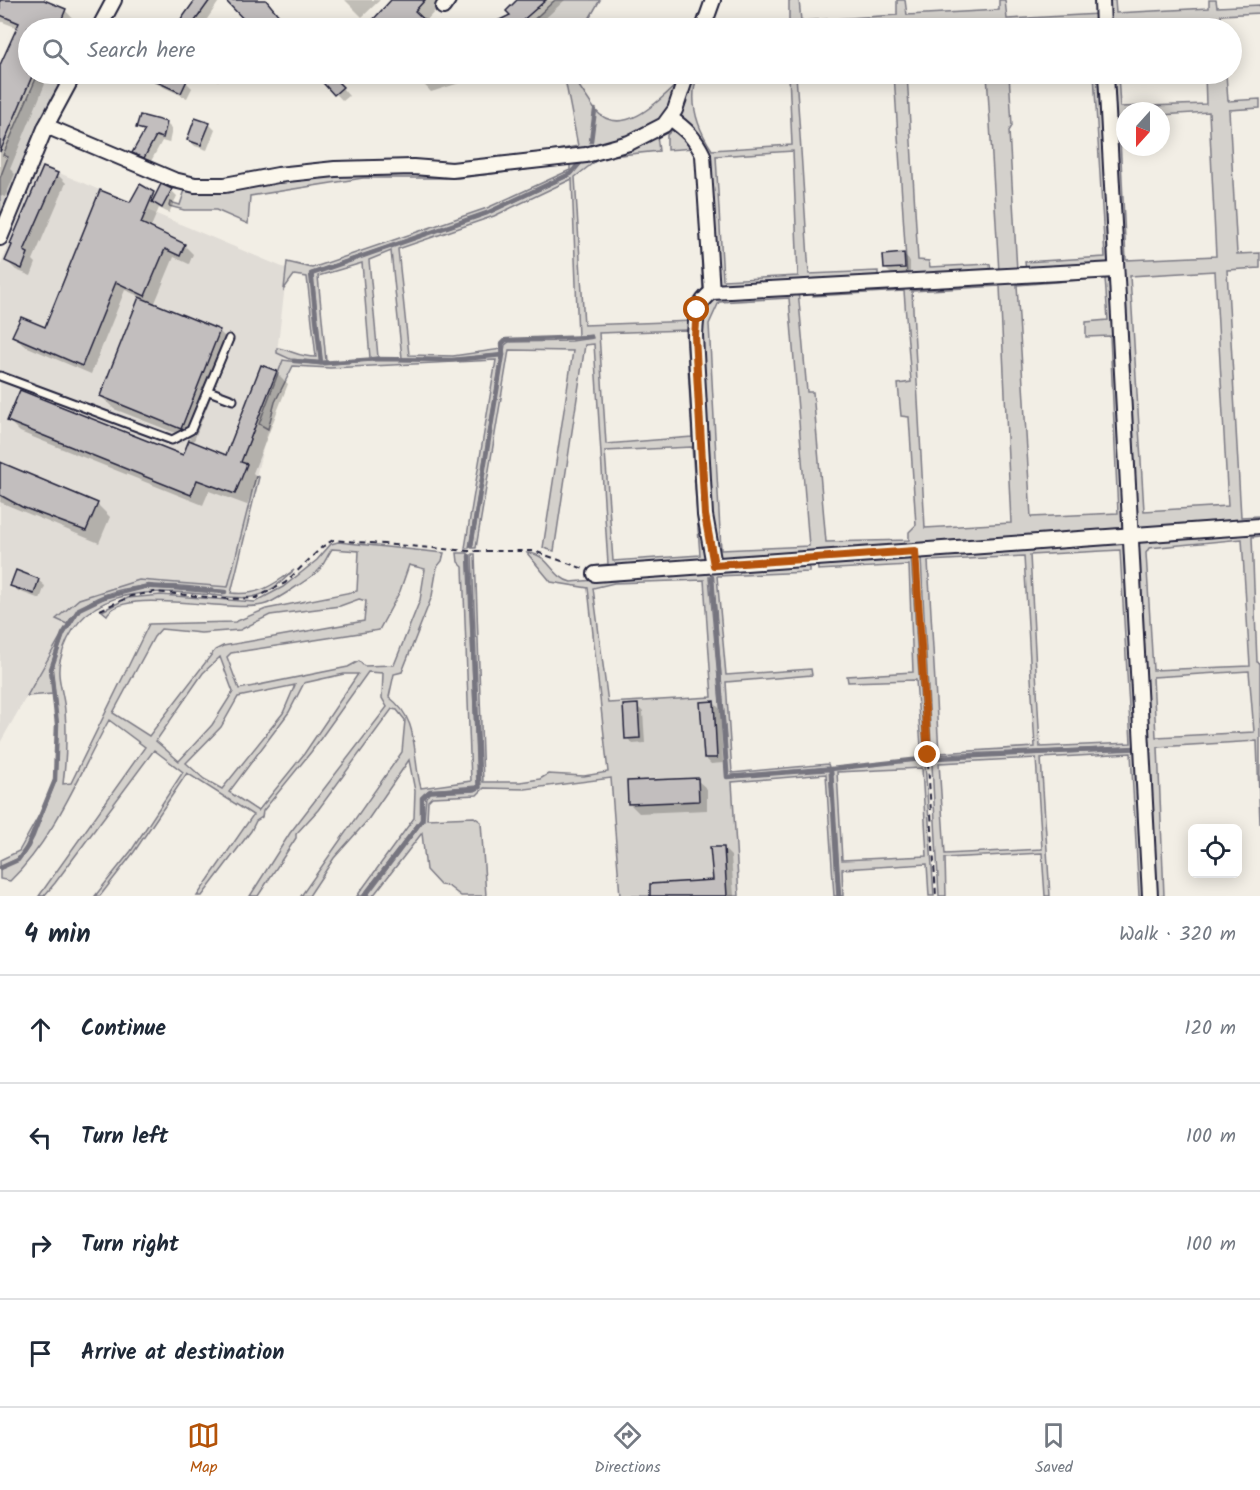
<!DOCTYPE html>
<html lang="en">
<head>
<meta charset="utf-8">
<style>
  body { margin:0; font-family:Kalam,sans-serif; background:#f6f6f7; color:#1f2937 }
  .controls { position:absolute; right:18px; bottom:18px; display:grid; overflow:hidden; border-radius:9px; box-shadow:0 3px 15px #0003 }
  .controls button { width:54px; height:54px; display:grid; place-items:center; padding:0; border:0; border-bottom:2px solid #e0e1e3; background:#fff; color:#1f2937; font:30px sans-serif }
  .compass { position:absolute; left:1116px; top:102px; width:54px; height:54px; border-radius:50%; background:#fff; box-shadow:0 3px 15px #0003; rotate:201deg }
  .stop { position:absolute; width:18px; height:18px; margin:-14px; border:4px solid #b45309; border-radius:50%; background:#fff }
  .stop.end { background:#b45309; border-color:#fff; box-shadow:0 2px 6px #0008 }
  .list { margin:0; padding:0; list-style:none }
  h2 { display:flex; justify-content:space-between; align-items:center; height:78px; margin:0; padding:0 24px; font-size:26px }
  h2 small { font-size:20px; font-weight:400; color:#747a83 }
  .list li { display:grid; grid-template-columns:39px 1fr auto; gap:18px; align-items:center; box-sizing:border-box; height:108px; padding:0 24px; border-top:2px solid #e0e1e3 }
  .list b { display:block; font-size:22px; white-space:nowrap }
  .list em { font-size:20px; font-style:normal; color:#747a83 }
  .icon { flex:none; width:33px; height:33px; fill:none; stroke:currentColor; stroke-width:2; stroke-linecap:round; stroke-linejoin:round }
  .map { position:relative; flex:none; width:1260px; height:896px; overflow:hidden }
  .search { position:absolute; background:#fff; box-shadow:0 3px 15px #0003; left:18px; right:18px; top:18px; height:66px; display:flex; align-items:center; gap:15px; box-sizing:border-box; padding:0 21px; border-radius:33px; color:#747a83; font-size:22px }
  .sheet { height:510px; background:#fff }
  nav { display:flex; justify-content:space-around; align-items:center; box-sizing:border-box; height:84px; border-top:2px solid #e0e1e3; background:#fff; font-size:16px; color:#747a83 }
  nav a { display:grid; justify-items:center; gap:3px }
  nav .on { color:#b45309 }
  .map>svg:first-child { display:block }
  .built { fill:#e0dcd6 }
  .green { fill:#d4d1cc; stroke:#7b7a84; stroke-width:1.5; fill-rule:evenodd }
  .shadow { fill:#0003 }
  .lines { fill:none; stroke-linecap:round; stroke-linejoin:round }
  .stream { stroke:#76747f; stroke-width:4.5 }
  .building { fill:#c2bebe; stroke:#22223b; stroke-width:1.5 }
  .lane-casing { stroke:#22223b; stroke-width:11 }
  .street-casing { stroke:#22223b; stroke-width:18 }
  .path { stroke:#22223b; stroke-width:2; stroke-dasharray:6 4.5; stroke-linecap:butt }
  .lane { stroke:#fbf7ec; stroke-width:7 }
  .street { stroke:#fbf7ec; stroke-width:14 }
  .route { stroke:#b45309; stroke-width:8 }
</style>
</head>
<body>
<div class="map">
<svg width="1260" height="896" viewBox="0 0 1260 896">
  <rect width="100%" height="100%" fill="#f2eee5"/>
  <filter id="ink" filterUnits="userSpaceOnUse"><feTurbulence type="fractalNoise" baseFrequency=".0167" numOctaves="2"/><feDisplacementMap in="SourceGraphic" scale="12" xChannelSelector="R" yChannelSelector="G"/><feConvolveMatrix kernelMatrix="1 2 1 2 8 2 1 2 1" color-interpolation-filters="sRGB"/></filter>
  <g filter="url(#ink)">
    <path class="built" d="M38,164L287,269L277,352L285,355L259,424L268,429L228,587L139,580L79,599L57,619L67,624L62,634L0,743V267Z"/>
    <g class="green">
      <path d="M555,0H600L589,19L580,21L578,28H525Z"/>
      <path d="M789,0H799L801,21L897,15V0H905L907,15L999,10V0H1005L1007,19L1099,14L1100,28H1091V25L1006,28H743L789,26Z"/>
      <path d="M1105,0H1115L1116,13L1209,8V0H1216L1217,7L1260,5V13L1221,15L1222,28H1203L1202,19L1116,22V28H1107Z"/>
      <path d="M38,74H59L67,77L0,230V178L8,157L3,155Z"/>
      <path d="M564,74H571L595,110C623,141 662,98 682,79L663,123L585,153L468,167L578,146Z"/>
      <path d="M690,74H698C688,101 696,126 712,150L792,145L789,74H796L809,274L878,271V278L722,288L716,284L707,156L680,114ZM793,151L798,276L723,280L716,156Z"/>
      <path d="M894,74H907L918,260L929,261L930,267L990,264L991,272L907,276Z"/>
      <path d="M987,74H1009L1012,126L1009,131L1017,271L999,272Z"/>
      <path d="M1094,74H1102L1111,261L1109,264L1026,271L1025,262L1105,257Z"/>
      <path d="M1110,74H1118L1120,107L1206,104L1205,74H1226L1228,101L1260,99V108L1229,110L1237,254L1260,253V268L1227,270L1241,517L1260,516V523L1137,527ZM1125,111H1161V115L1209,112L1216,256L1126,260L1119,119L1125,118ZM1215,271L1228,506L1144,511L1130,276Z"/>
      <path d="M672,130L699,151L710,289L703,290L696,151L694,148L667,150V135Z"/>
      <path d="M657,135L659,151L601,157L575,177L584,325L694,321L707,561L597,570L593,566L608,564L594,344L585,345L554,551L543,548L573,351L509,350L476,548H472L505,345L509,342L572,341L593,338L592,335L578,337L572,179L494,216L398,249L409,355L453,356L501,349V354L452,359L402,358L391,251L369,260L378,357L370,358L362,263L318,276L326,361L322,362L313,274L487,214L572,175L587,157ZM686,330L692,437L606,444L599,333ZM692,447L700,555L613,561L605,451Z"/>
      <path d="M583,159L570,173L487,212L310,273L320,362L290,359L277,353V348C292,350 297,357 316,357L307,277L294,275L284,289L287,262L312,268L487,208L570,170V164L458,178H363L250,196L248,224L216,210H184L169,206L170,202L180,205L186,187L317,174Z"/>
      <path d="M1112,274L1126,529L719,559L710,514L700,317L712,296L798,290L807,392H813L826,542L909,540V532L916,525L909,417L901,416L898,384L911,382L904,291L813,296L812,289ZM1105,278L1108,320L1086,322V337L1110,336L1118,513L1031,517L1017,285ZM1000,286L1011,523L925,528L912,291ZM789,298L809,546L721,550L709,324L719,302Z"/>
      <path d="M501,356L469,548H465L496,360L330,368L293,366L275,402L268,429L259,424L283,360L322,365L377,360L452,361Z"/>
      <path d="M256,476L259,477L231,593C258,596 272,586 294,570C282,582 269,594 252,597C236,600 217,595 201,594C142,588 77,590 60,661C56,677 64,694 65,711C67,734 66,760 63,784L71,783L149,624L235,622L266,609L357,591L359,551L332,549C327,556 323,567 317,572C309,579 275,601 266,604C236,615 123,585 107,615L102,611L128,598L161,595L255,602L283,587L317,560L331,544L338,542L444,553L442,561L437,567L432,596L402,672L394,674L389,697C421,721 411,753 421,788L471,781L463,567L458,562L457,553H468L477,786L430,790L424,794L421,798V819L363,896H357L414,818L415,791L409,760L367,821L334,858L309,896H301L402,752L405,720L397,710L392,709L318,810L296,834V838L258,896H250L290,833L387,707L382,698L383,673L368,672L311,752L263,811L262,817L256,821L251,831L202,896H197L253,815L187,773L134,852L100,896H95L131,851L183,772L154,750L55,883L44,896H39L145,747L109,720C79,774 55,838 10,881L0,879V869L18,860L25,853L34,837L56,780L58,724L52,669L64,635L80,609L90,603L137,588L225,591C176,583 97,577 67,624L56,619L79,599L139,580L228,587ZM409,565L425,569L420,600L394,665L364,666L359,661L348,667L239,689L227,657L231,653L379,630L400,591ZM359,599L366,601L364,621L223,646L215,650L149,736L113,713L154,637L161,629L201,633L240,630L270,615L340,606ZM220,657L233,692L212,725L179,761L156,741L203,673ZM344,674H358L304,754L258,811L229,792L289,712L304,683ZM295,685L283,713L222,789L204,779L186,763L221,727L238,697Z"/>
      <path d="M1260,529V536L1252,537L1257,662L1260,663V824L1257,741L1158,747L1164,896H1153L1138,545L1141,541ZM1242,539L1250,666L1153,670L1146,553L1149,548ZM1249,671L1254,732L1156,737L1153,677Z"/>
      <path d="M1123,540L1127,545L1146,896H1139L1131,753L1041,758L1050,896H1045L1042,853L945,858L946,896H939L921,559L924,555ZM1120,550L1131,743L1040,747L1030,555ZM1024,556L1035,747L939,753L928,561ZM1136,747L1135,750L935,758L936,755ZM1036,758L1042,849L945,854L939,763Z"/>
      <path d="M527,553C549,553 551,577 571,582L809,562V572L717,576L726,675L811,669L812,675L726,682L732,773L828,764L829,767L729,776L713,577H709L727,778L829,769L837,896H834L826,774L732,782L739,896H620L611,778L525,789L484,788L477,795L432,797L428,801L427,819L474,817L481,822L486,896H461L448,886L440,885L426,870L422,833L373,896H367L424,820L426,796L431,793L475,791L481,788L472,554H475L483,782H520L540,779L548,774L584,776L608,772L588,588L551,582ZM704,580L712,697L608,703L593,588L614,583Z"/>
      <path d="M911,555L934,896H929L927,864L842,869L843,896H840L832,769L922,760L916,680L848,682L847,676L913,672L909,565L818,570L817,562ZM922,768L927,856L842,860L837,772Z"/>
      <path d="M62,634L50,669L53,694L27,696Z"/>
      <path d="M47,801L23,852L17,859L0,867V860L19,851Z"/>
    </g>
    <g class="shadow">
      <path d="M0,0H40L65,10L77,23L75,28H28V74H45L42,81L45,84L10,169L15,174L5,197L0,195V63L2,64L18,28L0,21Z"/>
      <path d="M196,0H220L201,28H177Z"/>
      <path d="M227,0H264L290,28H254Z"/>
      <path d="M345,0H380L362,17Z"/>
      <path d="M393,0H445L425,22L431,28H379L373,22Z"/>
      <path d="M519,0H565L535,28H487L513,16Z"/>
      <path d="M476,25L480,28H470Z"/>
      <path d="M151,74H167L186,82L192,88L187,98L155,83L149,77Z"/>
      <path d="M206,74H223L218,81Z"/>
      <path d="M317,74H330L349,96L343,101Z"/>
      <path d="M414,74H488L431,92Z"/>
      <path d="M166,123L172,129L169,143L162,141L150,163L140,159L134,152L144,133L138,127Z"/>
      <path d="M209,124L215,130L207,150L195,146L189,140Z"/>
      <path d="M57,174L66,183L33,260L36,263L31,276L16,270L7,261Z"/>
      <path d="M171,190L177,196L169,213L159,208L150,229L184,245L193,254L189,264L174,257L154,305L219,331L232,344L193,443L226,457L262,367L276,372L288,384L253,473L257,477L247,505L209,491L203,505L20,432L9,421L183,457L191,439L114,409L101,396L141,297L125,290L91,374L23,345L14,336L45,329L131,204L153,193L156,197Z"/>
      <path d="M903,255L910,261V274L892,275L885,268Z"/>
      <path d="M0,464L97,504L110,517L99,543L0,502Z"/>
      <path d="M38,580L45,586L40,599L18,591L12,585Z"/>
      <path d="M714,703L720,709L723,763L711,764L705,758Z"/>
      <path d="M637,706L643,712L645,743L633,744L627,738Z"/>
      <path d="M697,780L707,789V810L639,813L629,803Z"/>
      <path d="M723,848L731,856L734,896H652L714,881Z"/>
    </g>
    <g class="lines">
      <g class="stream">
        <path d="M591,141L595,110"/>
        <path d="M503,355L502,344L506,340L591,337"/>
        <path d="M294,361L321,363L378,359L452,360L503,355L471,546"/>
        <path d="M321,363L311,274L487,213L570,174L584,158"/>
        <path d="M712,577L727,777L831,769"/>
        <path d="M937,758L1135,748"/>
        <path d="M0,868L18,860L28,846L55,780L57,724L51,669L63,634L79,609L104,597L148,586L225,592"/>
        <path d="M364,896L422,820V798L430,791L474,789L479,787L469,556"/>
        <path d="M839,896L831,769L921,759"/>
      </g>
    </g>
    <g class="building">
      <path d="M0,0H44L66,9L58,28H28V74H33L0,152V65L19,23L0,15Z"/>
      <path d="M195,0H210L190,28H175Z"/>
      <path d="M225,0H266L289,28H271L263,20L252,28Z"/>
      <path d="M391,0H425L415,11L433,28H377L371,22Z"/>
      <path d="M517,0H546L514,28H483L510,15L506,11Z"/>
      <path d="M140,74H190L181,93Z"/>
      <path d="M315,74H330L343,87L334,95Z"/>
      <path d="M140,115L167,122L163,138L156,136L144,158L132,153L145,130L136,128Z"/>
      <path d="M195,118L210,123L201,145L187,140Z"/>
      <path d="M43,167L58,173L24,251L28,253L22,269L5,261L12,245L10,244Z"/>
      <path d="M140,184L154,192L141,223L185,244L180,256L165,249L145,296L116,282L82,366L12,336L21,317L45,327L100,190L130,202Z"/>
      <path d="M161,184L172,189L162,208L152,202Z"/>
      <path d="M904,253L905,268L884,269L883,255Z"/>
      <path d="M139,297L220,330L181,429L100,396Z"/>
      <path d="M261,365L277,371L241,462L247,464L235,494L197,480L191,495L7,421L20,390L183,455L189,440L226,455Z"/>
      <path d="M0,462L98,503L86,531L22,507L0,495Z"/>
      <path d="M16,570L39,579L34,594L10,586Z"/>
      <path d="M714,701L717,758H704L700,702Z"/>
      <path d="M638,704L640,738L625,739L623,705Z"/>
      <path d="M698,778L699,801L628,804L627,781Z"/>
      <path d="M710,847H724L727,896H650V884L713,880Z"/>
    </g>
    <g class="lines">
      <defs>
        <g id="lane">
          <path d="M0,376L172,440L191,430L229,339"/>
          <path d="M209,391L233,400"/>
        </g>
        <g id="street">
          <path d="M1102,0L1103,28"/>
          <path d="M443,7L448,0"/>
          <path d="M99,28L114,0"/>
          <path d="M703,28L713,0"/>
          <path d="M1106,74L1150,896"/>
          <path d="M670,118C686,129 695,138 703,155L712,292"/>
          <path d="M46,126L174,180L195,185H225L278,175L335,169L413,167L452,170L586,155L629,143L664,125L675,110L687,74"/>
          <path d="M0,238L46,126L74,74"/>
          <path d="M714,565L705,515L695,336C696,316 696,304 712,292L1115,270"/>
          <path d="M595,574L1260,526"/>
        </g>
      </defs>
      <use href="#lane" class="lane-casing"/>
      <use href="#street" class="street-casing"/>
      <g class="path">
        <path d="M916,563L936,896"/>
        <path d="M100,610L131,596L155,592L229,599L256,598L285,583L322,547L333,540L469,551H534L584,569"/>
      </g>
      <use href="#lane" class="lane"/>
      <use href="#street" class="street"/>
    </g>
  </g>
  <g class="lines" filter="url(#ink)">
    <path class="route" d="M697,310L695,336L705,515L714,565L915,551L928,755"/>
  </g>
</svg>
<div class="controls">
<button><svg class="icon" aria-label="locate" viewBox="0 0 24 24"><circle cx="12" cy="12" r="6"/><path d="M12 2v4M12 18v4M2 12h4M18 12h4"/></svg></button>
</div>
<svg class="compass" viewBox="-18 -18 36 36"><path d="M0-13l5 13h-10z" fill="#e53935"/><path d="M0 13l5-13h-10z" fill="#747a83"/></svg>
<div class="stop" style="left:697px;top:310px"></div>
<div class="stop end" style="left:928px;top:755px"></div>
<div class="search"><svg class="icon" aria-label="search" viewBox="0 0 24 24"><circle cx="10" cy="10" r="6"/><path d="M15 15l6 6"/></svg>Search here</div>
</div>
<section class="sheet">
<h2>4 min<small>Walk · 320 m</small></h2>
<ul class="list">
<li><svg class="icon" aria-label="ahead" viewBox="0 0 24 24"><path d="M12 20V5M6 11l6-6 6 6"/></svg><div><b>Continue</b></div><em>120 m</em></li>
<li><svg class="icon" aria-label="left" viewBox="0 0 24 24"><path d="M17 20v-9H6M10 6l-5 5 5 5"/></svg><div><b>Turn left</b></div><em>100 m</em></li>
<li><svg class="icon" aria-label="right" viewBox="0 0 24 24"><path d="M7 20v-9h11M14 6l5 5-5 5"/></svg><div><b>Turn right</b></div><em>100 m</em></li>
<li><svg class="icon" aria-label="arrive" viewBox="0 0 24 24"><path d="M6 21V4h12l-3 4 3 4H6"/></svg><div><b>Arrive at destination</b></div></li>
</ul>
</section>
<nav>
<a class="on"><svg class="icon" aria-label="map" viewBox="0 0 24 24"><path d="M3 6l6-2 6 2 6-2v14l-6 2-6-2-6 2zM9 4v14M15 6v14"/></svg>Map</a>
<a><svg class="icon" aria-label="directions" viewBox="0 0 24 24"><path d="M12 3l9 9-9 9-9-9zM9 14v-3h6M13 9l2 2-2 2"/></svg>Directions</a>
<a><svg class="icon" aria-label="saved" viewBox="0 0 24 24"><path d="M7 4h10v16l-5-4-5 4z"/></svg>Saved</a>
</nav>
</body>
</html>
